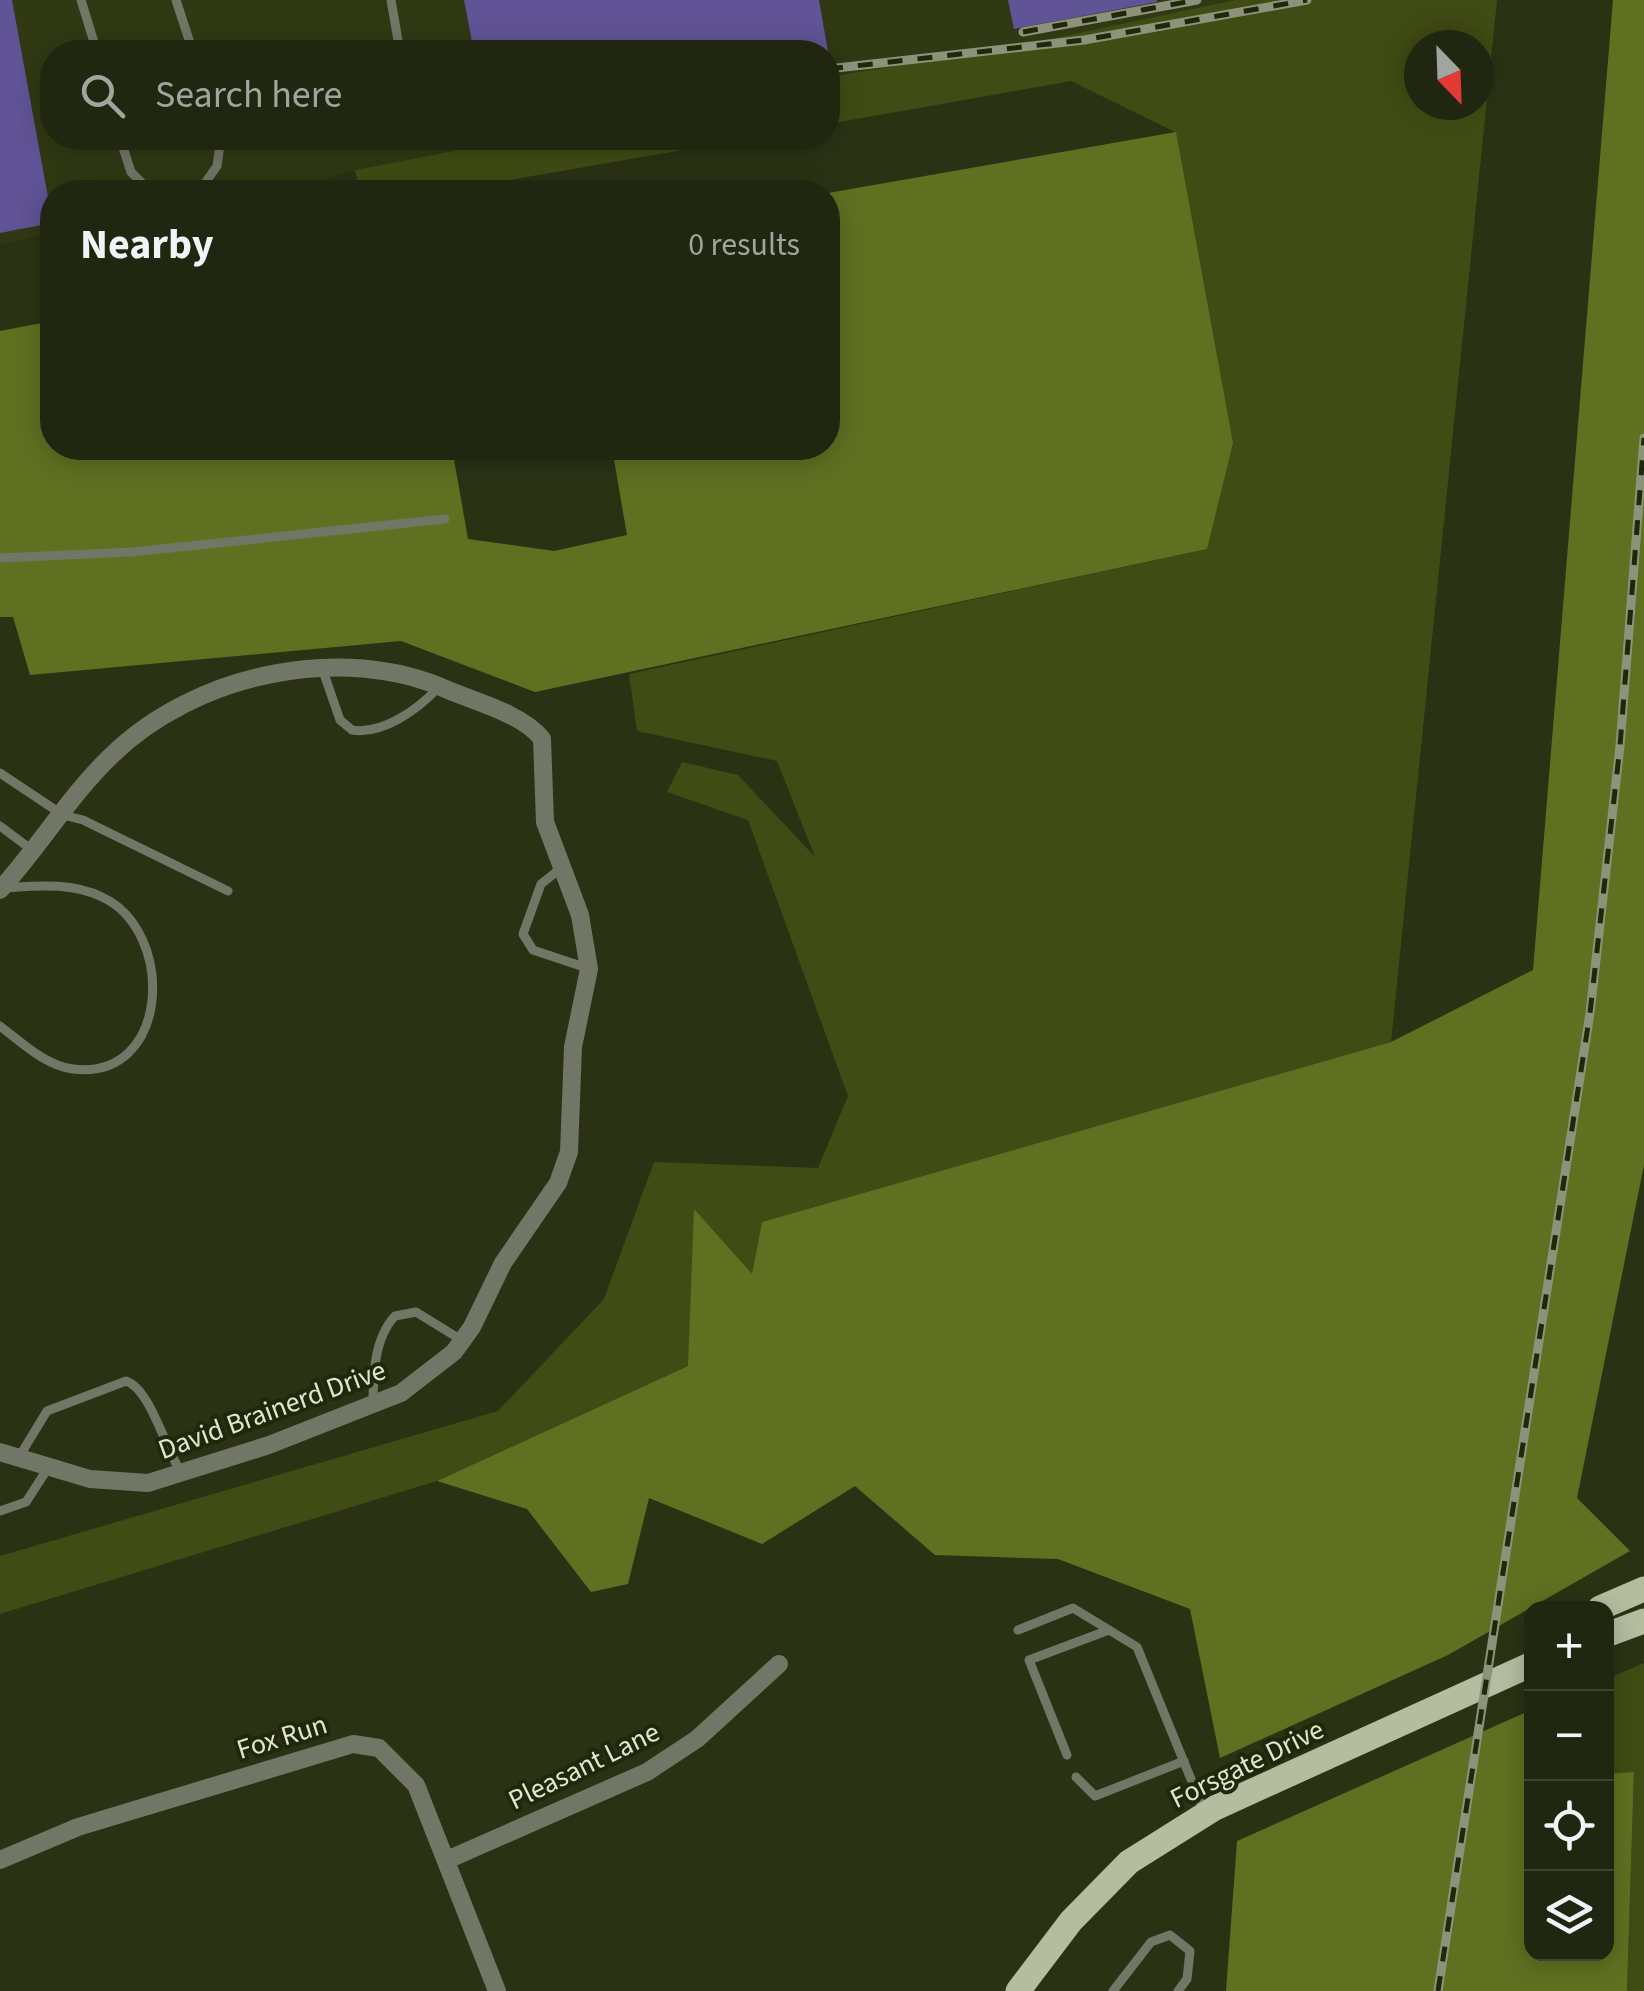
<!DOCTYPE html>
<html lang="en">
<head>
<meta charset="utf-8">
<style>
  body { margin:0; font-family:"Source Sans 3",sans-serif; background:#282e18; color:#f1f3f6 }
  .controls { position:absolute; right:30px; bottom:30px; display:grid; overflow:hidden; border-radius:20px; box-shadow:0 5px 25px #0003 }
  .controls button { width:90px; height:90px; display:grid; place-items:center; padding:0; border:0; border-bottom:2px solid #3d432f; background:#20260f; color:#f1f3f6; font:50px sans-serif }
  .compass { position:absolute; left:1404px; top:30px; width:90px; height:90px; border-radius:50%; background:#20260f; box-shadow:0 5px 25px #0003; rotate:157deg }
  .list { margin:0; padding:0; list-style:none }
  h2 { display:flex; justify-content:space-between; align-items:center; height:130px; margin:0; padding:0 40px; font-size:42px }
  h2 small { font-size:32px; font-weight:400; color:#a2a59e }
  .icon { flex:none; width:55px; height:55px; fill:none; stroke:currentColor; stroke-width:2; stroke-linecap:round; stroke-linejoin:round }
  .map { position:relative; flex:none; width:1644px; height:1991px; overflow:hidden }
  .search { position:absolute; background:#20260f; box-shadow:0 5px 25px #0003; left:40px; top:40px; width:800px; height:110px; display:flex; align-items:center; gap:25px; box-sizing:border-box; padding:0 35px; border-radius:40px; color:#a2a59e; font-size:38px }
  .panel { position:absolute; background:#20260f; box-shadow:0 5px 25px #0003; left:40px; top:180px; width:800px; height:280px; border-radius:40px }
  .map>svg:first-child { display:block }
  .built { fill:#303913 }
  .green { fill:#414c14; fill-rule:evenodd }
  .forest { fill:#607021 }
  .building { fill:#605396 }
  .lines { fill:none; stroke-linecap:round; stroke-linejoin:round }
  .lane { stroke:#727667; stroke-width:9 }
  .street { stroke:#727667; stroke-width:18 }
  .primary { stroke:#b5bda0; stroke-width:25 }
  .rail-casing { stroke:#8d937b; stroke-width:9 }
  .rail { stroke:#212809; stroke-width:5; stroke-dasharray:15; stroke-linecap:butt }
  .labels { text-anchor:middle; dominant-baseline:central; stroke-width:8; stroke-linejoin:round; paint-order:stroke }
  .street-label { font-size:28px; fill:#e1e6d4; stroke:#212809 }
</style>
</head>
<body>
<div class="map">
<svg width="1644" height="1991" viewBox="0 0 1644 1991">
  <rect width="100%" height="100%" fill="#2b3214"/>
  <path class="built" d="M0,0H1235L1013,47L828,77V52H52V138H520L355,170L280,192H52V234L0,244Z"/>
  <g class="green">
    <path d="M1235,0H1497L1391,1042L762,1222L752,1275L688,1366L437,1481L0,1614V1556L498,1411L604,1299L654,1162L818,1168L848,1096L748,820L667,792L682,762L738,775L815,857L777,761L637,731L629,674L1207,549L1175,132L1071,81L828,124V77L1013,47ZM1419,45H1479V105H1419Z"/>
    <path d="M520,138H752L440,192H360L355,170Z"/>
    <path d="M1644,1663V1991H1627L1634,1773L1607,1774V1679Z"/>
  </g>
  <g class="forest">
    <path d="M1613,0H1644V1165L1577,1498L1630,1551L1448,1655L1220,1758L1190,1609L1058,1559L935,1555L855,1486L762,1544L649,1498L628,1584L591,1592L527,1509L437,1481L688,1366L694,1209L752,1274L762,1222L1391,1042L1533,970Z"/>
    <path d="M1176,132L1233,443L1207,549L535,692L401,641L30,675L13,617H0V331L52,321V448H452L468,539L554,551L627,535L612,448H828V193Z"/>
    <path d="M1531,1710L1527,1780H1532V1954H1606L1607,1774L1634,1772L1627,1991H1226L1237,1841Z"/>
  </g>
  <g class="building">
    <path d="M0,0H12L52,219V223L0,233Z"/>
    <path d="M464,0H819L828,52H474Z"/>
    <path d="M1008,0H1157V2L1014,29Z"/>
  </g>
  <g class="lines">
    <g class="lane">
      <path d="M81,0L97,52"/>
      <path d="M176,0L193,52"/>
      <path d="M391,0L400,52"/>
      <path d="M120,138L131,172L149,190H200L217,166L221,138"/>
      <path d="M0,558L132,552L445,519"/>
      <path d="M322,668L340,720L352,730C383,735 418,709 438,688"/>
      <path d="M0,773L63,815L83,820L228,891"/>
      <path d="M0,826L32,850"/>
      <path d="M560,869L541,884L523,934L533,950L587,968"/>
      <path d="M0,1026C21,1042 46,1066 73,1069C171,1081 176,931 102,897C71,882 36,886 3,888"/>
      <path d="M373,1405C373,1376 374,1338 395,1316L416,1312L463,1341"/>
      <path d="M19,1457L47,1411L126,1381C150,1388 166,1451 182,1474"/>
      <path d="M0,1511L26,1502L48,1468"/>
      <path d="M1018,1630L1073,1608L1137,1647L1204,1811"/>
      <path d="M1067,1755L1029,1660L1109,1630"/>
      <path d="M1076,1777L1095,1796L1184,1761"/>
      <path d="M1113,1991L1151,1942L1170,1935L1190,1951L1187,1979L1178,1991"/>
    </g>
    <g class="street">
      <path d="M0,890C39,847 70,795 112,755C195,674 342,642 448,690C476,702 523,714 542,739L545,822L580,915L589,969L573,1047L569,1152L558,1183L503,1263L472,1327L454,1352L401,1393L269,1445L148,1483L90,1479L0,1452"/>
      <path d="M0,1860L78,1827L353,1744L379,1748L416,1785L497,1991"/>
      <path d="M447,1860L647,1772L697,1739L779,1664"/>
    </g>
    <g class="primary">
      <path d="M1600,1608L1644,1589"/>
      <path d="M1606,1635L1644,1621"/>
      <path d="M1018,1991L1071,1921L1129,1862L1215,1808L1532,1664"/>
    </g>
    <defs>
      <g id="rail">
        <path d="M1023,32L1197,0"/>
        <path d="M828,69L1084,40L1307,0"/>
        <path d="M1438,1991L1590,1013L1620,746L1644,438"/>
      </g>
    </defs>
    <use href="#rail" class="rail-casing"/>
    <use href="#rail" class="rail"/>
  </g>
  <g class="labels">
    <g class="street-label">
      <text transform="translate(272 1410) rotate(-20)">David Brainerd Drive</text>
      <text transform="translate(282 1737) rotate(-17)">Fox Run</text>
      <text transform="translate(1247 1764) rotate(-26)">Forsgate Drive</text>
      <text transform="translate(584 1766) rotate(-26)">Pleasant Lane</text>
    </g>
  </g>
</svg>
<div class="controls">
<button>+</button>
<button>−</button>
<button><svg class="icon" aria-label="locate" viewBox="0 0 24 24"><circle cx="12" cy="12" r="6"/><path d="M12 2v4M12 18v4M2 12h4M18 12h4"/></svg></button>
<button><svg class="icon" aria-label="layers" viewBox="0 0 24 24"><path d="M12 4l9 5-9 5-9-5zM3 14l9 5 9-5"/></svg></button>
</div>
<svg class="compass" viewBox="-18 -18 36 36"><path d="M0-13l5 13h-10z" fill="#e53935"/><path d="M0 13l5-13h-10z" fill="#a2a59e"/></svg>
<div class="search"><svg class="icon" aria-label="search" viewBox="0 0 24 24"><circle cx="10" cy="10" r="6"/><path d="M15 15l6 6"/></svg>Search here</div>
<section class="panel">
<h2>Nearby<small>0 results</small></h2>
<ul class="list">
</ul>
</section>
</div>
</body>
</html>
